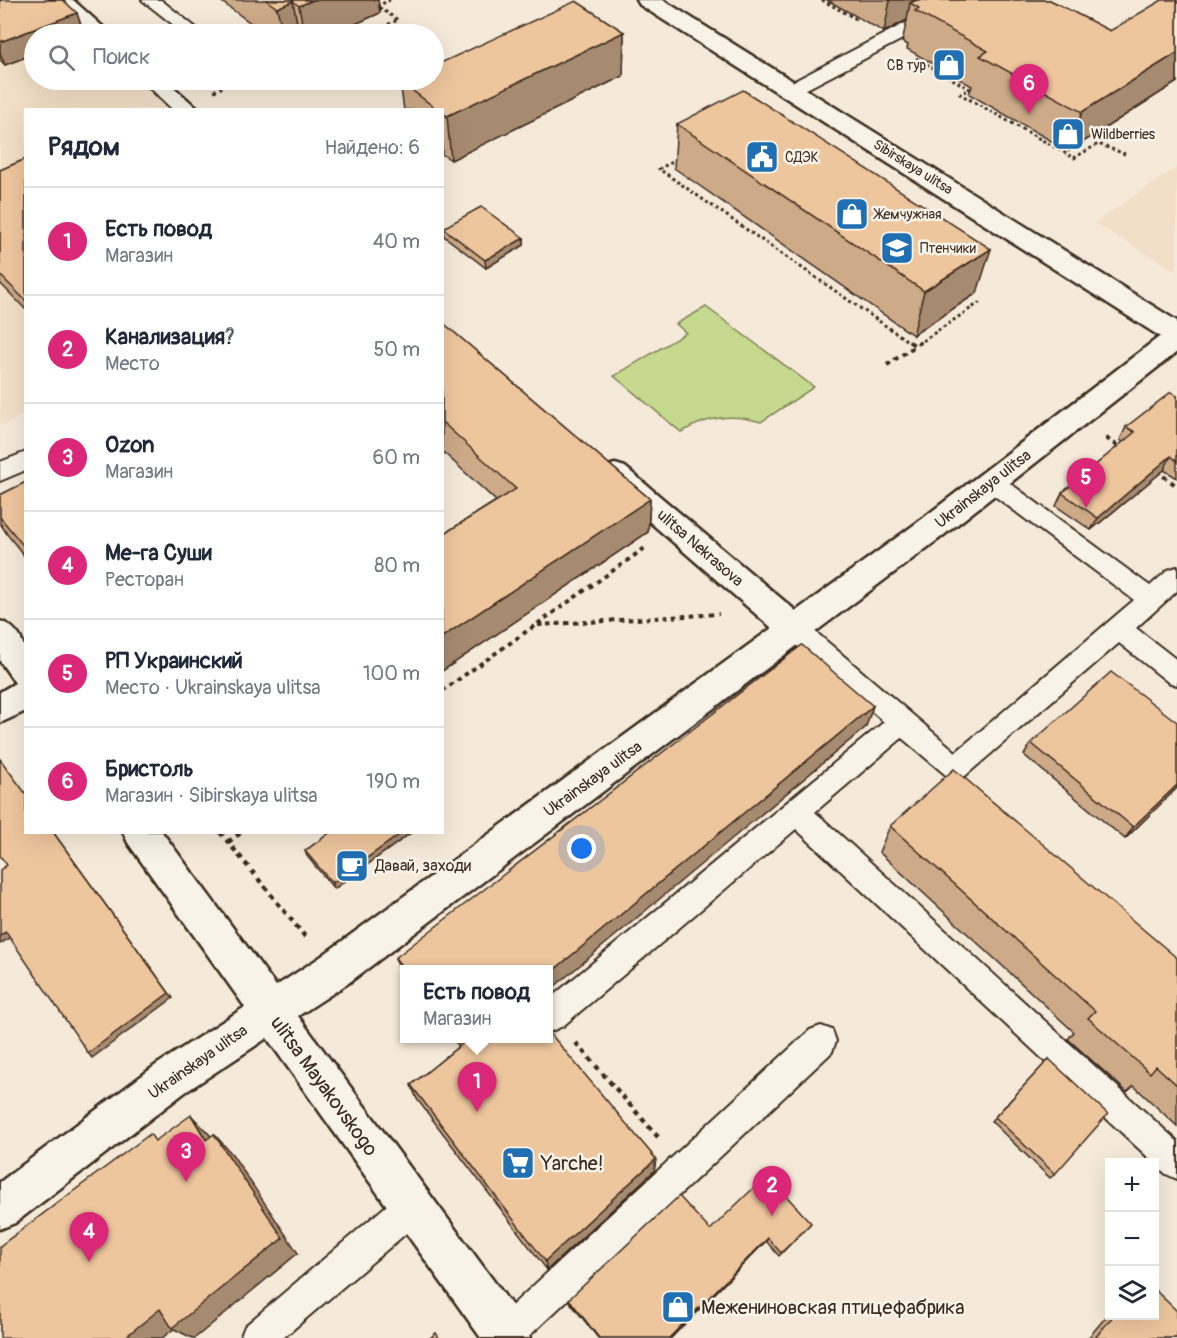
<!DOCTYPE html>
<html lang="ru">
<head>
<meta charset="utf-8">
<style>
  body { margin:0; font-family:Pangolin,sans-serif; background:#f6f6f7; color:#1f2937 }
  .controls { position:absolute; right:18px; bottom:18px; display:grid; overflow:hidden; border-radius:0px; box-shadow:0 6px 24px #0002 }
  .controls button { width:54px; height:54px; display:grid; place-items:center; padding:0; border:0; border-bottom:2px solid #e0e1e3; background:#fff; color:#1f2937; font:30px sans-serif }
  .you { position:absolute; left:582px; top:849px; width:21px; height:21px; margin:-15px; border:4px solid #fff; border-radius:50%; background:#1a73e8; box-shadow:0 0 0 9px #1a73e833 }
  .badge { display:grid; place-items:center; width:39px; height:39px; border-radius:50%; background:#db2777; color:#fff; font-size:20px; font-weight:700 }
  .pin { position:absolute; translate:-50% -50px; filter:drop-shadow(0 2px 3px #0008) }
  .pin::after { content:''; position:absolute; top:32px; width:21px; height:18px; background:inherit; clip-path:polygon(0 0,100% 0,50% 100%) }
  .popup { position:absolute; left:400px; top:965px; width:153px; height:78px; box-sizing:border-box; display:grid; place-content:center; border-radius:0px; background:#fff; filter:drop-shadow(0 2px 4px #0005); font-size:20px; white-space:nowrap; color:#747a83 }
  .popup b { font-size:22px; color:#1f2937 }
  .popup::after { content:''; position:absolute; left:50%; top:100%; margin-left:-12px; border:12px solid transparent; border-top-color:#fff }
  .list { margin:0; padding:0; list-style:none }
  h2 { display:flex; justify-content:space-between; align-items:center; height:78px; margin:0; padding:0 24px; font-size:26px }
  h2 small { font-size:20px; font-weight:400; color:#747a83 }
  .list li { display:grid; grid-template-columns:39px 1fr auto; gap:18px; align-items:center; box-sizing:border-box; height:108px; padding:0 24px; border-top:2px solid #e0e1e3 }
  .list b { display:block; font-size:22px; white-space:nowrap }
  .list p { margin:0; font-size:20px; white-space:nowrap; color:#747a83 }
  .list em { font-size:20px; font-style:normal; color:#747a83 }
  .icon { flex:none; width:33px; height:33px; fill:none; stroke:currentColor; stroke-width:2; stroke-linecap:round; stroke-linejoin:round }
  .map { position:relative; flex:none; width:1177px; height:1338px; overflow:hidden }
  .search { position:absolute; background:#fff; box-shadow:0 6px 24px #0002; left:24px; top:24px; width:420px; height:66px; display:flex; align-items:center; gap:15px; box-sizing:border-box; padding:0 21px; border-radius:33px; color:#747a83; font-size:22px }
  .panel { position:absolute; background:#fff; box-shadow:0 6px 24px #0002; left:24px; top:108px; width:420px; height:726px; border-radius:0px }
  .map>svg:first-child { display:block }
  .built { fill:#f3dfc7 }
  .green { fill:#c5da8f; stroke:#808256; stroke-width:1.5 }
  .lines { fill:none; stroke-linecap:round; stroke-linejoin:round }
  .lane-casing { stroke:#3b2a1e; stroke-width:4 }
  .street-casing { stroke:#3b2a1e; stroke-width:5 }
  .secondary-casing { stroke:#3b2a1e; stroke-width:5 }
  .path-far2 { stroke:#3b2a1e; stroke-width:3; stroke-dasharray:3 3; stroke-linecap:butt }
  .path-far1 { stroke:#3b2a1e; stroke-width:4; stroke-dasharray:4.5 4.5; stroke-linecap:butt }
  .path { stroke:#3b2a1e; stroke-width:4.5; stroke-dasharray:5 5; stroke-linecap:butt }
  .lane { fill:#f7f3e8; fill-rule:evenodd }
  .street { fill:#f7f3e8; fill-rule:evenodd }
  .secondary { fill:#f7f3e8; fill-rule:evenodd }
  .wall { fill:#cdaa88; stroke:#3b2a1e; stroke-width:1.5 }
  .shaded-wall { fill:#a78b6f; stroke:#3b2a1e; stroke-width:1.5 }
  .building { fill:#eec69e; stroke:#3b2a1e; stroke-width:1.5 }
  .labels { text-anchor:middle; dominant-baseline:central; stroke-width:5; stroke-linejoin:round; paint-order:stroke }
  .far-poi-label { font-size:14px; fill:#3b2a1e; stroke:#f7f3e8; text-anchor:start }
  .far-street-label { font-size:14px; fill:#3b2a1e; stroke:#f7f3e8 }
  .street-label { font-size:16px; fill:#3b2a1e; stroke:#f7f3e8 }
  .poi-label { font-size:16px; fill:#3b2a1e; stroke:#f7f3e8; text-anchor:start }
  .near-street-label { font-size:20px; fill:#3b2a1e; stroke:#f7f3e8 }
  .near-poi-label { font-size:20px; fill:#3b2a1e; stroke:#f7f3e8; text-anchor:start }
</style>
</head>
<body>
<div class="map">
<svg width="1177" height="1338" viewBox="0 0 1177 1338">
  <rect width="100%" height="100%" fill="#f5ead9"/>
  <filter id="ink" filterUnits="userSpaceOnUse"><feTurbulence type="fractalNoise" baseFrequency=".0167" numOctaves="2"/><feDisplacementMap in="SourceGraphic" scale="12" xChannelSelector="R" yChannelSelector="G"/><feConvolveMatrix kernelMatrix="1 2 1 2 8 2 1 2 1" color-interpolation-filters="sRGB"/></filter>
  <g filter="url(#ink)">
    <g class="built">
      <path d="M0,0H49L89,34H34V80H141L175,109L26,110L25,414L0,427Z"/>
      <path d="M1177,167V272L1094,223Z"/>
    </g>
    <path class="green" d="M706,307L814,387L761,422C731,413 708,417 681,432L614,376L686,333L676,324Z"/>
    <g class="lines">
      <defs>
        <g id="lane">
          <path d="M142,0H161L204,34H185Z"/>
          <path d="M949,0H965L960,9L797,94H785L782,90L785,86Z"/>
          <path d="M26,452V470L0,481V462Z"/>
          <path d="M992,473L1000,476L1150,586L1168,570L1177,567V591L1136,628L1177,660V685L1168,682L1119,643L965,776L956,780L947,776L902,738L815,812L1177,1141V1179L1166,1174L796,829L563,1026L552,1031L549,1030V999L884,722L786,636L783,629L786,622L795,619L804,622L956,752L1134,600L984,488L980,482L984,476Z"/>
          <path d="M821,1026L832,1030L836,1041L832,1052L527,1338H489L488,1335L493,1323L810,1030Z"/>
          <path d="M411,1191L423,1195L427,1207L423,1219L283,1338H240L245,1326L399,1195Z"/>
        </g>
        <g id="street">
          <path d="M49,0H73L111,34H87Z"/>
          <path d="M142,80H166L199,110H173Z"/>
          <path d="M1177,329V352L940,538L347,984L298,1016L524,1322L530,1338H481L267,1038L184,1093L15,1223L0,1229V1182L156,1065L245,1007L128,843L123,832H162L276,986L319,958L772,628L605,483L600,475L605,467L615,464L625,467L796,611L918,522L1167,331Z"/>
          <path d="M0,621C36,633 26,680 26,711L0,723V692L15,683L0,661Z"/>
        </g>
        <path id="secondary" d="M637,0H663L1177,321V343L1167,341L640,5Z"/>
      </defs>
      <use href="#lane" class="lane-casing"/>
      <use href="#street" class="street-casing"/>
      <use href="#secondary" class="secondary-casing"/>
      <g class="path-far2">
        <path d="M822,0L858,20"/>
        <path d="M366,34L398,20L377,6L390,0"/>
        <path d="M916,58L970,89L960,94L1074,158L1098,144L1125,154"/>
        <path d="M214,91L240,80"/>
        <path d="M677,159L659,169L912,344"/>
        <path d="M918,344L982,301"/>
      </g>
      <g class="path-far1">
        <path d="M910,342L915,346L921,342"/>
        <path d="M887,365L915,346"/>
        <path d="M1106,438L1122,449"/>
        <path d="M1156,471L1177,486"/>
        <path d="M538,625L719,614"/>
        <path d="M442,691L645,548"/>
      </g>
      <g class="path">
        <path d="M220,832L307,939"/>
        <path d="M228,842L242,832"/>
        <path d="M576,1043L658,1137"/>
      </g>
      <use href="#lane" class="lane"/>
      <use href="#street" class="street"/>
      <use href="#secondary" class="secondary"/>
    </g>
    <g class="wall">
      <path d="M0,0L84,34H34V54L5,65L0,60Z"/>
      <path d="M219,0H378L380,13L333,34H266Z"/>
      <path d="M827,0H1050L1110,31L1177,0V82L1069,151L969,94L972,86L907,49L908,45L902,42L907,20L884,32Z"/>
      <path d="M624,32L623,76L451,160L442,154V110H404L400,81Z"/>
      <path d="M677,124L977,293L913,335L674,168Z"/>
      <path d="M26,159V310L0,283V170Z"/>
      <path d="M443,228L524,238V245L486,268L444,236Z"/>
      <path d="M442,322L650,499L648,532L442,671V535L496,501L442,451Z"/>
      <path d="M1177,396V478L1164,470L1091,530L1056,506L1062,493L1123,442L1120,440L1126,427Z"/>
      <path d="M26,482V558L7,534L0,523V495Z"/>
      <path d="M1177,722V788L1125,839L1024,755L1031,743Z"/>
      <path d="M866,727L405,969V980L401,974L395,958Z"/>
      <path d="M890,826L1177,958V1126L1134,1086L1127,1092L1068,1039L1074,1032L879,852Z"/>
      <path d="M331,832H412L334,889L307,856L305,851Z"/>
      <path d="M452,1038H549L656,1159L654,1171L547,1270L417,1099L411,1085L459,1046Z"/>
      <path d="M1049,1059L1055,1174L1050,1178L991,1121Z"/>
      <path d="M811,1223L779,1256L766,1241L671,1338H598L569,1301V1299Z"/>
      <path d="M1110,1312V1316H1155L1177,1338H1088Z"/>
    </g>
    <g class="shaded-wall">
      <path d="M313,0H378L380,13L333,34H304L299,6Z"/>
      <path d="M890,0H944L910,3L907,20L884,32Z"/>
      <path d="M293,1L299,34H283L277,8Z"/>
      <path d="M77,13L84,34H34V54L5,65L0,53V42Z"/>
      <path d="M624,32L623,76L451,160L447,116Z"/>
      <path d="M1177,53V82L1069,151L1082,112Z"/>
      <path d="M524,238V245L486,268L485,260Z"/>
      <path d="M991,249L977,293L913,335L924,291Z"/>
      <path d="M1171,456L1164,470L1091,530L1098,518Z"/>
      <path d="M650,499L648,532L442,671V637Z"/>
      <path d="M873,706L866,727L549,991V974Z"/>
      <path d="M1177,785V788L1125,839L1133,827Z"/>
      <path d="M53,832L173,998L92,1058L88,1053Z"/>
      <path d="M403,832H412L334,889L332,883Z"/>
      <path d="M6,932L11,937L0,944V935Z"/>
      <path d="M191,1115L210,1135L225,1160L206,1140Z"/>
      <path d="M214,1134L232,1154L298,1253L195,1338H192L174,1329L162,1338H124Z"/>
      <path d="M656,1159L654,1171L547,1270L545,1261Z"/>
      <path d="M768,1238L766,1241L671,1338H669Z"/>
    </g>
    <g class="building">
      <path d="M0,0H63L77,13L0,42Z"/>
      <path d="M266,0H313L299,6L293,1L277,8Z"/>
      <path d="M917,0H1050L1110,31L1162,0H1177V53L1082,112L980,56L988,51L915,11L919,8L910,3Z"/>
      <path d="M576,1L624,32L447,116L442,113V110H438L400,81L404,80H434V66Z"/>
      <path d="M743,90L991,249L924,291L677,124Z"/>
      <path d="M26,159V301L0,275V170Z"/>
      <path d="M481,207L524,238L485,260L443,228Z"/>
      <path d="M442,322L650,499L442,637V535L516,489L442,422Z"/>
      <path d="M1171,392L1177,396V461L1171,456L1098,518L1062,493L1135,432L1126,427Z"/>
      <path d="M26,482V549L0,517V495Z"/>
      <path d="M802,645L873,706L549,974V969L405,970L395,958Z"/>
      <path d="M1111,672L1177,722V785L1133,827L1031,743Z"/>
      <path d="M0,759L26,794V832H53L169,993L88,1053L6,932L0,935V870L7,865L0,856Z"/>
      <path d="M954,769L1177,958V1085L1156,1066L1150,1073L1088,1018L1095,1011L890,826Z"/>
      <path d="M331,832H403L332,883L305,851Z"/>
      <path d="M549,1032L656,1159L545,1261L411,1085L464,1042L461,1038H549Z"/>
      <path d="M1049,1059L1108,1114L1055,1174L995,1117Z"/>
      <path d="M191,1115L206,1140L214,1134L283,1238L172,1328L160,1309L124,1338H0V1246L150,1134L155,1141Z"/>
      <path d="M767,1175L811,1223L781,1253L768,1238L669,1338H599L569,1299L679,1196L710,1230Z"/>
      <path d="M1155,1290L1177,1311V1338H1095L1113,1316H1155Z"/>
      <path d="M436,1333L439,1338H430Z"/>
    </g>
  </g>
  <defs>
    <symbol id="shop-square" viewBox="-11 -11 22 22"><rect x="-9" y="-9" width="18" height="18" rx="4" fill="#1f6fb2" stroke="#f7f3e8"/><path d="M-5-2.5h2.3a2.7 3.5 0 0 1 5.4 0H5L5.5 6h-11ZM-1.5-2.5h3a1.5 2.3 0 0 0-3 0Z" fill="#fff"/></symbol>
    <symbol id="civic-square" viewBox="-11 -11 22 22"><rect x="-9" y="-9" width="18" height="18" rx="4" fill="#1f6fb2" stroke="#f7f3e8"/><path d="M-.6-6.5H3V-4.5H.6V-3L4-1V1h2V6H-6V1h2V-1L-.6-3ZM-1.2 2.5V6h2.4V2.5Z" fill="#fff"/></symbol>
    <symbol id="school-square" viewBox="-11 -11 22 22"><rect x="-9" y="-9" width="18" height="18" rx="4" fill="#1f6fb2" stroke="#f7f3e8"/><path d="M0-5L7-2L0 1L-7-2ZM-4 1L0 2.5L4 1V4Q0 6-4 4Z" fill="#fff"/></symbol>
    <symbol id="cafe-square" viewBox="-11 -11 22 22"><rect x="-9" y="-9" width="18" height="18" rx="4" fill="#1f6fb2" stroke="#f7f3e8"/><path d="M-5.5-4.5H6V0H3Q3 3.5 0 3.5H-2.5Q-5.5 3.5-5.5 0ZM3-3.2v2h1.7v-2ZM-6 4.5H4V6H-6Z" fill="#fff"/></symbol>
    <symbol id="supermarket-square" viewBox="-11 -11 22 22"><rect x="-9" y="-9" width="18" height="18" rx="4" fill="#1f6fb2" stroke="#f7f3e8"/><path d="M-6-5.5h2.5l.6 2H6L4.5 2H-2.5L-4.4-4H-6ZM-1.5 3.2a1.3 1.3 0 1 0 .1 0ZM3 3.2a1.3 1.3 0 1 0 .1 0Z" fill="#fff"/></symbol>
  </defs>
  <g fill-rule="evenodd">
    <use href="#shop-square" x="930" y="46" width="38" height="38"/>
    <use href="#shop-square" x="1049" y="115" width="38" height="38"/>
    <use href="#civic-square" x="743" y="138" width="38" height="38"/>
    <use href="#shop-square" x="833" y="195" width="38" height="38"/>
    <use href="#school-square" x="878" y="229" width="38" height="38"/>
    <use href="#cafe-square" x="333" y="847" width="38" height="38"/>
    <use href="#supermarket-square" x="499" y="1144" width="38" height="38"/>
    <use href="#shop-square" x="659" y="1288" width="38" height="38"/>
  </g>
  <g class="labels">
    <g class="far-poi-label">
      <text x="926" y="65" text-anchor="end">СВ тур</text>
      <text x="1091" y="134">Wildberries</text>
      <text x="785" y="157">СДЭК</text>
      <text x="875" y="214">Жемчужная</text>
      <text x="920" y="248">Птенчики</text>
    </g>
    <g class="far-street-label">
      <text transform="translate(913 167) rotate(32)">Sibirskaya ulitsa</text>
    </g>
    <g class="street-label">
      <text transform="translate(983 489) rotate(-38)">Ukrainskaya ulitsa</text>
      <text transform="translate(700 548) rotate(41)">ulitsa Nekrasova</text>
      <text transform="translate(593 779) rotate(-36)">Ukrainskaya ulitsa</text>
      <text transform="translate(198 1062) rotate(-35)">Ukrainskaya ulitsa</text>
    </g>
    <g class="poi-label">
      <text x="375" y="866">Давай, заходи</text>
    </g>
    <g class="near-street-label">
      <text transform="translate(324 1086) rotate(54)">ulitsa Mayakovskogo</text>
    </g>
    <g class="near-poi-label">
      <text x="541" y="1163">Yarche!</text>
      <text x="701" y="1307">Межениновская птицефабрика</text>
    </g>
  </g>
</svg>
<div class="controls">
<button>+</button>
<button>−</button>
<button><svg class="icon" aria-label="layers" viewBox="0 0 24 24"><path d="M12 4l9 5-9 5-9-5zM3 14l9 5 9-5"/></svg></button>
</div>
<div class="you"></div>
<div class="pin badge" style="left:477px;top:1112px">1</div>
<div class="popup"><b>Есть повод</b>Магазин</div>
<div class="pin badge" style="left:772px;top:1216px">2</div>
<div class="pin badge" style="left:186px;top:1182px">3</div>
<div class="pin badge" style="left:89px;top:1262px">4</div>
<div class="pin badge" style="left:1086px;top:508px">5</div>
<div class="pin badge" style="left:1029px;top:114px">6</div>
<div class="search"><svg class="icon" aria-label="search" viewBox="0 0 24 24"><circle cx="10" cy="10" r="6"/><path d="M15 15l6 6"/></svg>Поиск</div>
<section class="panel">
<h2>Рядом<small>Найдено: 6</small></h2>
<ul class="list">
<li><span class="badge">1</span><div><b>Есть повод</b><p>Магазин</p></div><em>40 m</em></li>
<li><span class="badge">2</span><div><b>Канализация?</b><p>Место</p></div><em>50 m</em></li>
<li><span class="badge">3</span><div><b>Ozon</b><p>Магазин</p></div><em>60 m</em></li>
<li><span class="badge">4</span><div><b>Ме-га Суши</b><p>Ресторан</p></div><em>80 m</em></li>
<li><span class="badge">5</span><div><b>РП Украинский</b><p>Место · Ukrainskaya ulitsa</p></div><em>100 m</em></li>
<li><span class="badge">6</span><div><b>Бристоль</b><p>Магазин · Sibirskaya ulitsa</p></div><em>190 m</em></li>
</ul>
</section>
</div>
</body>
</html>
